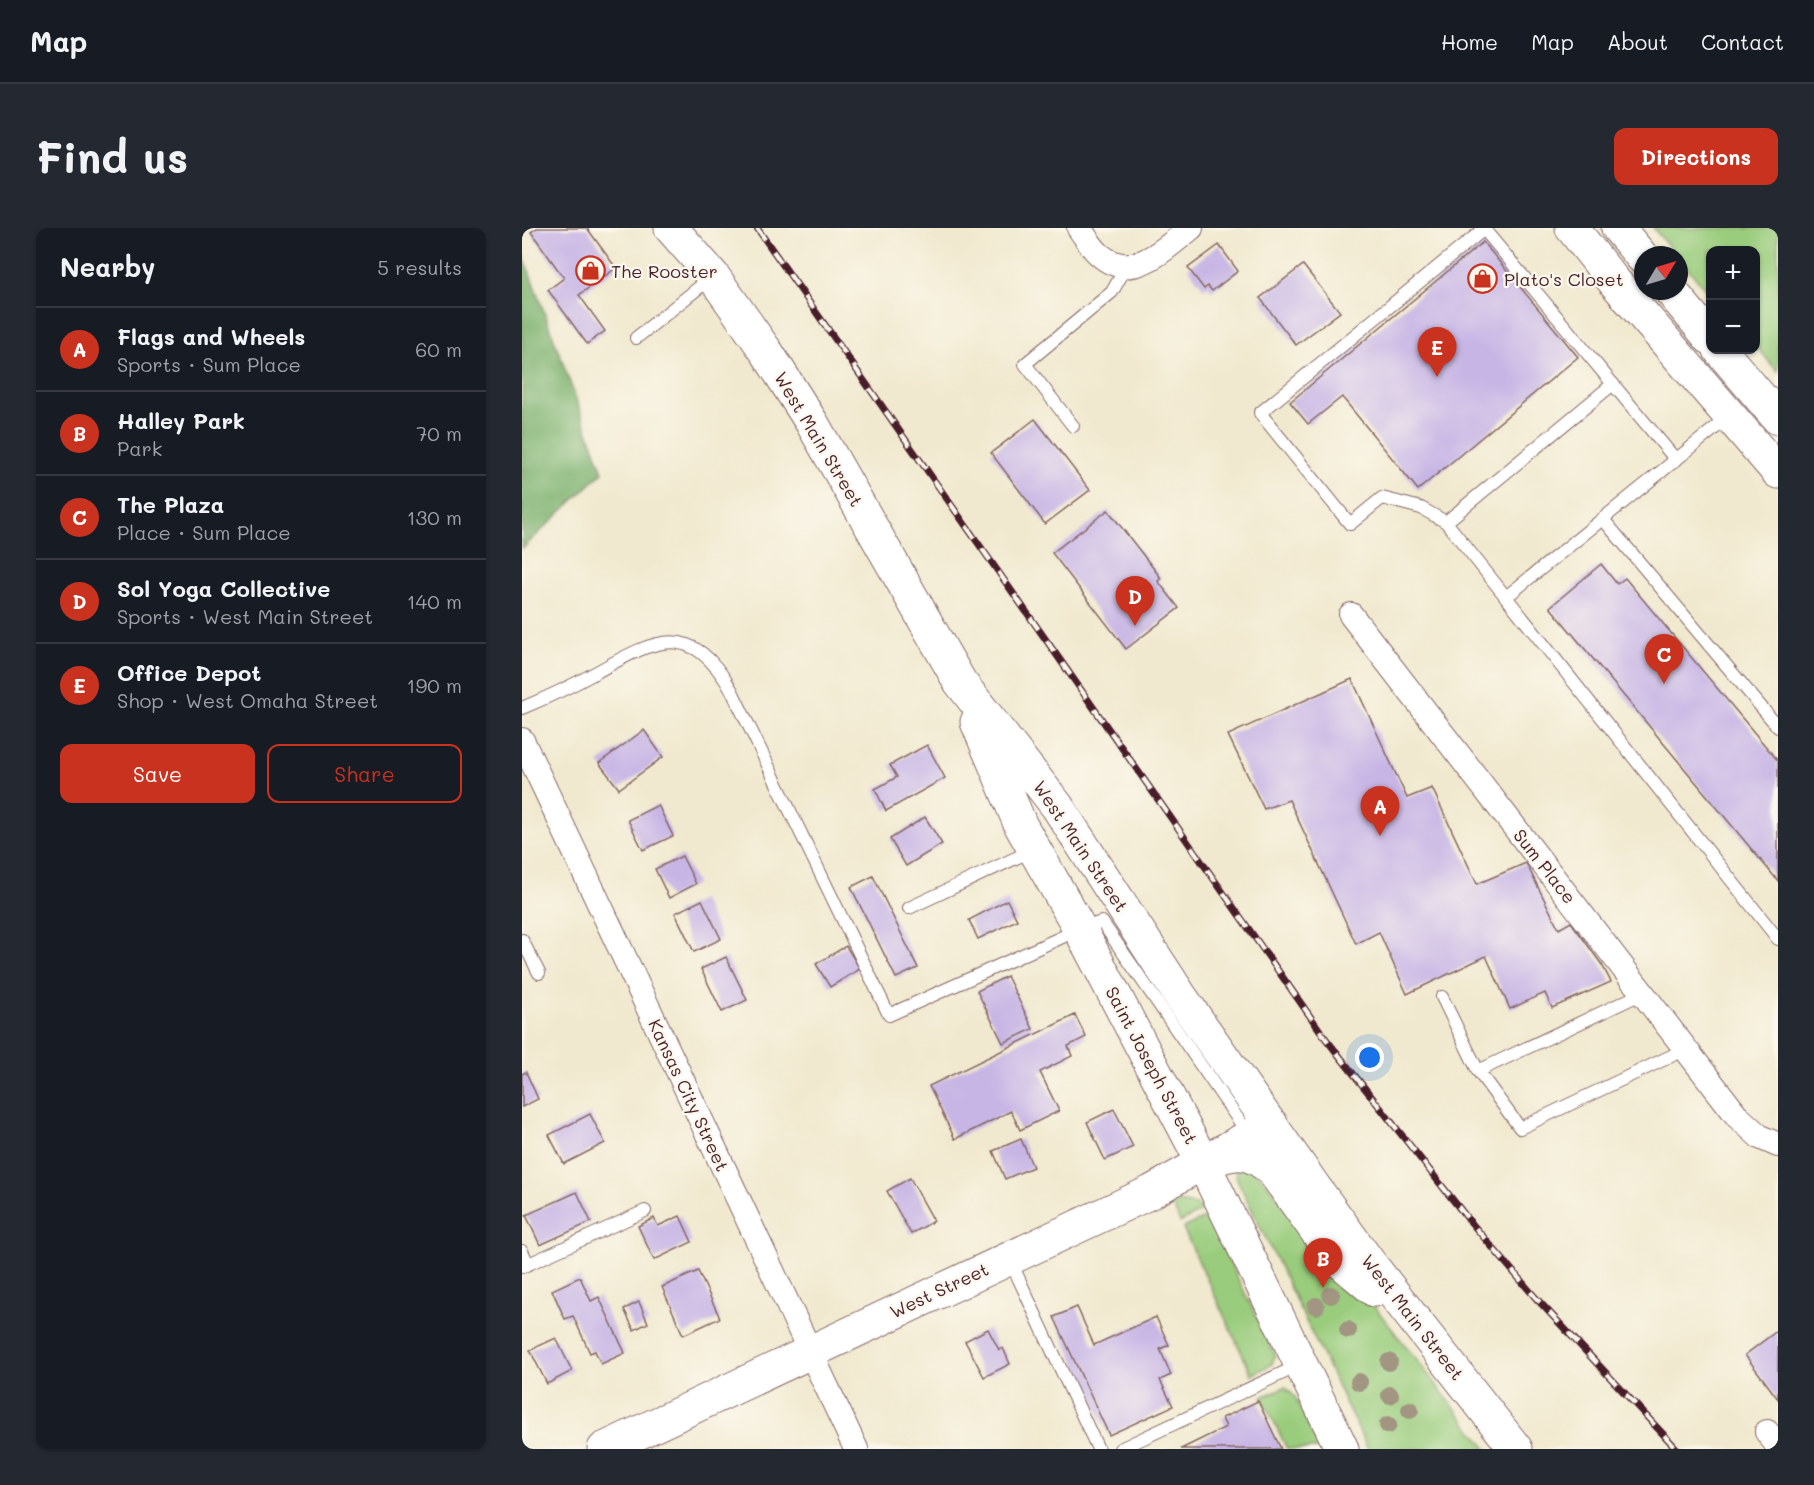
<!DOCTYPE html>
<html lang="en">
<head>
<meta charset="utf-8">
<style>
  body { margin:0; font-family:Mali,sans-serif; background:#242831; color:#f1f3f6 }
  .controls { position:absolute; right:18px; top:18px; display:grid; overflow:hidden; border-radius:12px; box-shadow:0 2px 4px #0004 }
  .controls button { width:54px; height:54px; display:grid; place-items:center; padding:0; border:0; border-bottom:2px solid #363941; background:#171b24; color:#f1f3f6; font:30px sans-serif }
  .compass { position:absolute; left:1112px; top:18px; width:54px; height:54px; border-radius:50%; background:#171b24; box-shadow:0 2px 4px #0004; rotate:52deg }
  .you { position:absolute; left:848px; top:830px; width:21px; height:21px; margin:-15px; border:4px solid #fff; border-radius:50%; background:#1a73e8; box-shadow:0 0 0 9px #1a73e833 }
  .badge { display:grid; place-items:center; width:39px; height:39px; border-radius:50%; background:#c8321e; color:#fff; font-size:20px; font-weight:700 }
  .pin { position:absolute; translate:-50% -50px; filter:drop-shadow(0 2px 3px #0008) }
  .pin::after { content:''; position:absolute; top:32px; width:21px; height:18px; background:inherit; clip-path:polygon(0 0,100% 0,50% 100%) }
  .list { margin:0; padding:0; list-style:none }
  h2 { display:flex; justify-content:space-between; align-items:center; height:78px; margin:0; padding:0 24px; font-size:26px }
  h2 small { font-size:20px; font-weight:400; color:#9ea1a6 }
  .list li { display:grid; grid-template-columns:39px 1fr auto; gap:18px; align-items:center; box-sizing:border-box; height:84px; padding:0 24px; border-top:2px solid #363941 }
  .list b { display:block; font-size:22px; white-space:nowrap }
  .list p { margin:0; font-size:20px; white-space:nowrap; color:#9ea1a6 }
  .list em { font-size:20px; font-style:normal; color:#9ea1a6 }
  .actions { display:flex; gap:12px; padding:18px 24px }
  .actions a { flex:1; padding:14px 0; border:2px solid #c8321e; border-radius:12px; text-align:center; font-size:21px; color:#c8321e }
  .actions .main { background:#c8321e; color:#fff }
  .map { position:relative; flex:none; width:1256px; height:1221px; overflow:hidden; border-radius:12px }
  header { display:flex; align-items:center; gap:36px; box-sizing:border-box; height:84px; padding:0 30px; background:#171b24; border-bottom:2px solid #363941 }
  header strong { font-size:28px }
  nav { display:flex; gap:33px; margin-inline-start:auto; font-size:21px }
  .intro { display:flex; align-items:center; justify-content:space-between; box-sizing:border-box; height:144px; padding:0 36px }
  h1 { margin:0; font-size:42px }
  .button { padding:15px 27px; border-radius:12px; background:#c8321e; color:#fff; font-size:21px; font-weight:700 }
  main { display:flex; gap:36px; padding:0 36px }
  aside { flex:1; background:#171b24; border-radius:12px; box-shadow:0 2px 4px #0004 }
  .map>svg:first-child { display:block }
  .green { fill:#99cc7c; stroke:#727654; stroke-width:1.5 }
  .forest { fill:#7ab06c; stroke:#62684c; stroke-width:1.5 }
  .building { fill:#c7b5e5 }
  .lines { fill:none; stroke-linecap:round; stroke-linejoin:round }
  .lane-casing { stroke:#846664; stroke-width:14 }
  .street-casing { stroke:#846664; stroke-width:26 }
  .secondary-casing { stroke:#846664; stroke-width:35 }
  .primary-casing { stroke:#846664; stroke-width:35 }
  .lane { stroke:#fff; stroke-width:12 }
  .street { stroke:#fff; stroke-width:24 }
  .secondary { stroke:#fff; stroke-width:33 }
  .primary { stroke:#fff; stroke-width:33 }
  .rail-casing { stroke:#4a1f2b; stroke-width:7 }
  .rail { stroke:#fbf7ec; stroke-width:4.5; stroke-dasharray:14; stroke-linecap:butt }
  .tree { fill:#a29682 }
  .labels { text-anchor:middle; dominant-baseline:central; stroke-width:4.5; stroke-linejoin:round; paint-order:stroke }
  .poi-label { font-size:18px; fill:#4a1f2b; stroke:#fbf7ec; text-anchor:start }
  .street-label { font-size:18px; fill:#4a1f2b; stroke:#fbf7ec }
</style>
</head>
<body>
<header>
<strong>Map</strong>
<nav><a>Home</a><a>Map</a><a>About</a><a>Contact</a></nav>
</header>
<div class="intro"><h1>Find us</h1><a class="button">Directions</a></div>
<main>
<aside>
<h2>Nearby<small>5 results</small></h2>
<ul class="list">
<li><span class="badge">A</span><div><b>Flags and Wheels</b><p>Sports · Sum Place</p></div><em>60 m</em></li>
<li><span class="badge">B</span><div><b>Halley Park</b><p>Park</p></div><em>70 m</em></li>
<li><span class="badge">C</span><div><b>The Plaza</b><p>Place · Sum Place</p></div><em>130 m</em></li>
<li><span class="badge">D</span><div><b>Sol Yoga Collective</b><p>Sports · West Main Street</p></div><em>140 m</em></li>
<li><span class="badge">E</span><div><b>Office Depot</b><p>Shop · West Omaha Street</p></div><em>190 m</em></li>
</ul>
<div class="actions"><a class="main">Save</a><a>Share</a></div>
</aside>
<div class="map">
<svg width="1256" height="1221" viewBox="0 0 1256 1221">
  <rect width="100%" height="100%" fill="#fbf7ec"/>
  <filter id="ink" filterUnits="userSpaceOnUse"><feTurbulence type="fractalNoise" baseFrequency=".0167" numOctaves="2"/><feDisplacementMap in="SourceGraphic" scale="12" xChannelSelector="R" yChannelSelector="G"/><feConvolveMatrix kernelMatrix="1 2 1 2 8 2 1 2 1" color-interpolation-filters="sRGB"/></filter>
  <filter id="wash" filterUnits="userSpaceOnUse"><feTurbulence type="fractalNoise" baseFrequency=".008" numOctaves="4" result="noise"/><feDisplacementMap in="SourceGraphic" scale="24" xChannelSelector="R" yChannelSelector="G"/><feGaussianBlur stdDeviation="1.35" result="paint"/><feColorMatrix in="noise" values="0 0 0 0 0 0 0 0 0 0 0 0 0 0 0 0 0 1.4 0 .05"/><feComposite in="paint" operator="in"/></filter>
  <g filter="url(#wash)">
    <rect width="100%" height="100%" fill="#f1e9cf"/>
    <g class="green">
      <path d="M1131,0H1256V144L1234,118V22H1188V67L1157,30V27H1154Z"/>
      <path d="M725,933L852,1078L965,1221H846L715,951L714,942Z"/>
      <path d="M655,974L674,977L681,982L658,995L650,975Z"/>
      <path d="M680,991H687L753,1127L750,1136L730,1147L661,1000Z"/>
      <path d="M763,1159L773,1169L798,1221H765L740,1169Z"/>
    </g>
    <path class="forest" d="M0,24L81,244L0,321Z"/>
    <g id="blocks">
      <g class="building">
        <path d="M15,0H65L94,40L57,67L83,103L65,116L26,62L42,50L9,4Z"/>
        <path d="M961,14L1056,129L896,262L820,169L786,196L768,174Z"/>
        <path d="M697,17L716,43L690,63L686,58L682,61L666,40Z"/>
        <path d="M781,37L818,84L774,117L738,70Z"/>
        <path d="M513,191L568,262L523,296L469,225Z"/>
        <path d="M586,282L639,350L636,353L657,380L604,421L530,325Z"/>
        <path d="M1079,336L1095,356L1103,350L1256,533V653L1028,379Z"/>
        <path d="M830,451L885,570L910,560L955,656L1004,635L1037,701L1049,694L1080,737L1089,754L1030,780L1023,765L988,781L964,728L885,766L857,704L834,716L767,572L742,581L706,507Z"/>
        <path d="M122,502L141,529L97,561L77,535Z"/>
        <path d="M405,517L423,550L364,583L353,561L375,549L368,537Z"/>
        <path d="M136,577L151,608L121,622L106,592Z"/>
        <path d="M403,589L420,616L384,638L368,611Z"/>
        <path d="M160,628L174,656L147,670L133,641Z"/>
        <path d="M351,648L396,740L374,750L329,659Z"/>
        <path d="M180,672L199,711L172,724L153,685Z"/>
        <path d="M485,672L495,692L456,711L447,692Z"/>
        <path d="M324,718L338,741L308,759L294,736Z"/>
        <path d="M204,729L225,772L200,784L179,741Z"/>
        <path d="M485,748L511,801L481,815L455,763Z"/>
        <path d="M553,787L564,809L546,818L550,828L518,844L537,883L498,902L489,883L433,911L407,858Z"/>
        <path d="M4,844L16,871L0,879V846Z"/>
        <path d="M592,881L611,919L583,932L565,894Z"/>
        <path d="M68,886L83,915L42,936L27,907Z"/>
        <path d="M499,911L511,939L483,951L471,923Z"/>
        <path d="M388,950L412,993L389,1006L365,963Z"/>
        <path d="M55,964L69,994L18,1017L4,987Z"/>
        <path d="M158,988L170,1014L132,1032L116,998L132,990L136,998Z"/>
        <path d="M176,1043L198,1090L161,1107L140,1059Z"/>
        <path d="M58,1049L69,1073L77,1069L103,1125L79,1136L73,1123L68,1125L51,1088L43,1091L30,1062Z"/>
        <path d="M117,1074L126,1095L112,1102L102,1081Z"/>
        <path d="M555,1079L572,1117L634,1089L647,1117L638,1121L649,1147L638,1152L651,1178L587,1207L532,1089Z"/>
        <path d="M466,1101L477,1122L481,1120L488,1136L462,1149L443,1113Z"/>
        <path d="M1256,1102V1171L1223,1127Z"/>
        <path d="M34,1110L50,1143L25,1156L8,1122Z"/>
        <path d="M736,1173L759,1221H659L704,1199L700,1190Z"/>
      </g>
    </g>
  </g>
  <g filter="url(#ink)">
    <use href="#blocks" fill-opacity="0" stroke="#846664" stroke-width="1.5"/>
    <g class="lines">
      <defs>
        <g id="lane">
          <path d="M961,0L1154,232"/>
          <path d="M114,110L190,49"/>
          <path d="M1208,188L984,369L1256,711"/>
          <path d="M551,198L503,136L590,64L604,39"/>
          <path d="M1081,291L1256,499"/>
          <path d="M924,294L899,280L860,270L828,296L738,185L962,1"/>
          <path d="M984,369L924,294L1091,156"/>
          <path d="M0,480C24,470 48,459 71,446C131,413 168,389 210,463L367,787L558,701L580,694L727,907"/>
          <path d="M387,680L511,622"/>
          <path d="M0,712L17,745"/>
          <path d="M1121,765L956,843L998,900L1164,821"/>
          <path d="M920,769L956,843"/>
          <path d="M0,1023L6,1036"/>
          <path d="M488,1032L576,1221"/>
          <path d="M0,1039L123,983"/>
          <path d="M598,1221L778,1137"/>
        </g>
        <g id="street">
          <path d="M557,0C563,8 569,19 577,26C610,56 643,20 669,0"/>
          <path d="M829,387L1216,889L1238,909L1256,917"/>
          <path d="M0,512L334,1221"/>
          <path d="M1245,1204L1256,1218"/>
        </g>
        <path id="secondary" d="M82,1221L629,964L749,896"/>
        <g id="primary">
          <path d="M149,0L191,48L246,126L290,195L438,454L535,578L659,769L793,960L846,1033L994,1221"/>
          <path d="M1050,0L1091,52L1256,244"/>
          <path d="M1096,0L1121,30"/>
          <path d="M1149,63L1188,110"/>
          <path d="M1198,122L1256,190"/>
          <path d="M455,494L499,598L558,701L681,935L820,1221"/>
          <path d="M681,935C713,924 725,919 751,943L814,1030L852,1062"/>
        </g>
      </defs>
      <use href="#lane" class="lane-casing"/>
      <use href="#street" class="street-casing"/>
      <use href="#secondary" class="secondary-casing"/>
      <use href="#primary" class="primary-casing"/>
      <use href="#lane" class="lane"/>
      <use href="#street" class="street"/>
      <use href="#secondary" class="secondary"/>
      <use href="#primary" class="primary"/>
      <defs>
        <path id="rail" d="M235,0L804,811L946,991L1013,1069L1155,1221"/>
      </defs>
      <use href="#rail" class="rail-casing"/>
      <use href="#rail" class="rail"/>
    </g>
    <g class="tree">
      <circle cx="809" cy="1067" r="9"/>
      <circle cx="794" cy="1078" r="9"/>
      <circle cx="826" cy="1102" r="9"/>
      <circle cx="867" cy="1134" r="9"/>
      <circle cx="837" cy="1154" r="9"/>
      <circle cx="868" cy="1167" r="9"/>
      <circle cx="888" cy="1182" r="9"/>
      <circle cx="866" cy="1197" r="9"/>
    </g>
  </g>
  <defs>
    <symbol id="shop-ring" viewBox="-11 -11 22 22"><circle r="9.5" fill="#fbf7ec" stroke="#c8321e" stroke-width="1.5"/><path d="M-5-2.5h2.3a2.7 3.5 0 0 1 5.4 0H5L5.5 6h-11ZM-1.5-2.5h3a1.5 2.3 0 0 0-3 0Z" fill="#c8321e"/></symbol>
  </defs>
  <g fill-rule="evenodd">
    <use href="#shop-ring" x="52" y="26" width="33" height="33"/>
    <use href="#shop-ring" x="944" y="34" width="33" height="33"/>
  </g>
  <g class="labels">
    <g class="poi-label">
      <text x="89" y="43">The Rooster</text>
      <text x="982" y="51">Plato's Closet</text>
    </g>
    <g class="street-label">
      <text transform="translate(297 211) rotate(59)">West Main Street</text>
      <text transform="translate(559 618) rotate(56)">West Main Street</text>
      <text transform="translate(1023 638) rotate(52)">Sum Place</text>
      <text transform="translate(630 837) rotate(62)">Saint Joseph Street</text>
      <text transform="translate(167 867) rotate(65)">Kansas City Street</text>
      <text transform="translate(417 1062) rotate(-25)">West Street</text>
      <text transform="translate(891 1089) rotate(52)">West Main Street</text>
    </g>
  </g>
</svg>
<div class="controls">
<button>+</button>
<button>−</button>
</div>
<svg class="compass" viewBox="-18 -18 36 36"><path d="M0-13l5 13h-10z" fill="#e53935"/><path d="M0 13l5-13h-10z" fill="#9ea1a6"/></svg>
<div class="you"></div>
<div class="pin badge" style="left:858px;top:608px">A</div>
<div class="pin badge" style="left:801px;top:1060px">B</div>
<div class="pin badge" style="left:1142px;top:456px">C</div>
<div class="pin badge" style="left:613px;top:398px">D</div>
<div class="pin badge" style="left:915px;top:149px">E</div>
</div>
</main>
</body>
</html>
